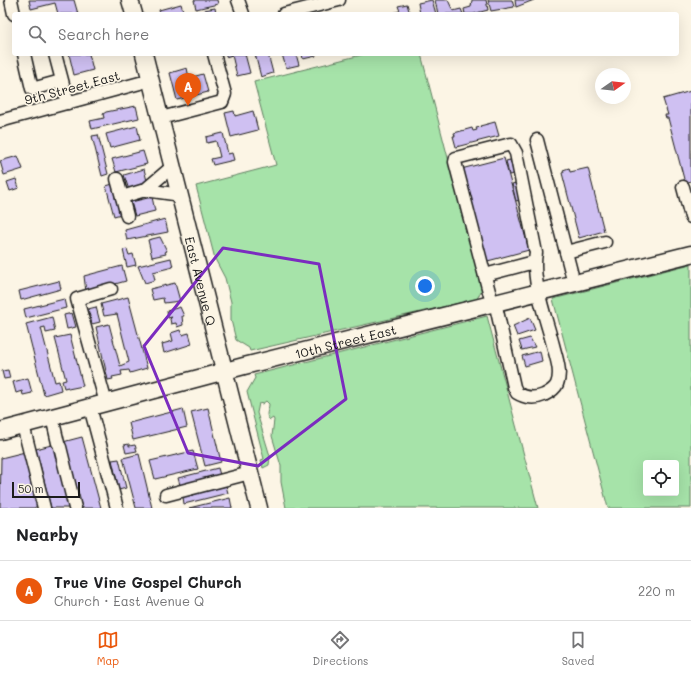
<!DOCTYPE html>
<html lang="en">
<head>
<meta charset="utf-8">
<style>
  body { margin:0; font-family:Mali,sans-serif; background:#f6f6f6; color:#202124 }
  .controls { position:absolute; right:12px; bottom:12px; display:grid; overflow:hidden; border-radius:4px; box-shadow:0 4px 16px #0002 }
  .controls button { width:36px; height:36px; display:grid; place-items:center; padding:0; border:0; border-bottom:1px solid #e0e0e0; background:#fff; color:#202124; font:20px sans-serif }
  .compass { position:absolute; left:595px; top:68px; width:36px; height:36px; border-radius:50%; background:#fff; box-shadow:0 4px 16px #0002; rotate:76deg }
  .scale { position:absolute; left:12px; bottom:10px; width:68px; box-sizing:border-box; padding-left:4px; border:2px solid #1c1c1c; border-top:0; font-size:11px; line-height:14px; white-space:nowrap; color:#1c1c1c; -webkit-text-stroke:3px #fcf5e5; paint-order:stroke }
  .you { position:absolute; left:425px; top:286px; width:14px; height:14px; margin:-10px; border:3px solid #fff; border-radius:50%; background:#1a73e8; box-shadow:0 0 0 6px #1a73e833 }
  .badge { display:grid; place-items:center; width:26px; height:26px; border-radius:50%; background:#ea580c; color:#fff; font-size:13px; font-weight:700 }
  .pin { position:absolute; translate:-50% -33px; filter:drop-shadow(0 1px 2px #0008) }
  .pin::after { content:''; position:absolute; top:21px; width:14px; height:12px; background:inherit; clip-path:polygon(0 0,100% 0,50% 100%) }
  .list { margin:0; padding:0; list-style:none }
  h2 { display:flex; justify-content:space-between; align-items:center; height:52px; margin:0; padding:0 16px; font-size:17px }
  h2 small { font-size:13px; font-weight:400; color:#757577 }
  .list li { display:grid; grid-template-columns:26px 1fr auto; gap:12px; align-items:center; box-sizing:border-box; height:60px; padding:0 16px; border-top:1px solid #e0e0e0 }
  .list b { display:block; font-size:15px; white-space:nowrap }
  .list p { margin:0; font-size:13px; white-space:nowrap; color:#757577 }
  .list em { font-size:13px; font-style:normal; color:#757577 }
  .icon { flex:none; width:22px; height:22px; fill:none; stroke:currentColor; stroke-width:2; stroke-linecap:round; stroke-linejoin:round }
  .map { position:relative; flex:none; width:691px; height:508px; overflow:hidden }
  .search { position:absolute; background:#fff; box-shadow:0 4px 16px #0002; left:12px; right:12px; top:12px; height:44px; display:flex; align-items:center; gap:10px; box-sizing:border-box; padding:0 14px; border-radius:4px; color:#757577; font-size:15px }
  .sheet { height:112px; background:#fff }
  nav { display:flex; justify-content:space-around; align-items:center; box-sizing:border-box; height:56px; border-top:1px solid #e0e0e0; background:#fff; font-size:11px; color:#757577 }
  nav a { display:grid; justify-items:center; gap:2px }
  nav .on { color:#ea580c }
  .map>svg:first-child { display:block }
  .green { fill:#a6e3a9; stroke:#618062; fill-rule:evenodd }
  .building { fill:#cfc0f2; stroke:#1c1c1c }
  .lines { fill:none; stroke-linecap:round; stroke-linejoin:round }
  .minor-casing { stroke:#1c1c1c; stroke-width:15 }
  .major-casing { stroke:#1c1c1c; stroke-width:19 }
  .minor { stroke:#fcf5e5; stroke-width:12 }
  .major { stroke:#fcf5e5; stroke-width:16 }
  .marked { fill:none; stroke:#7b2cbf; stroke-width:3; stroke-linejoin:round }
  .labels { text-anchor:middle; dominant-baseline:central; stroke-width:3.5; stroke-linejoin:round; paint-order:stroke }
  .street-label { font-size:13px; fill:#1c1c1c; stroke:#fcf5e5 }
</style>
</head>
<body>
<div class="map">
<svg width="691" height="508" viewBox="0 0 691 508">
  <rect width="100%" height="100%" fill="#fcf5e5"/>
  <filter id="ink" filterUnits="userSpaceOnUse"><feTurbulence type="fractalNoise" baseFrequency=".025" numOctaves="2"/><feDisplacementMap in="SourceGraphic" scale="8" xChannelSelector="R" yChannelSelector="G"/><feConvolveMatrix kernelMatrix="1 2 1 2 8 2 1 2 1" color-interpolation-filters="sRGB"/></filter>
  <g filter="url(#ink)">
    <g class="green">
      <path d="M365,54H421L482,289L477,299L250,351L249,348L236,340L231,320V302L225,278L215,259L196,186L276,165L254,82Z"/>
      <path d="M691,264V508H608L553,299ZM646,463H676V493H646Z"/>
      <path d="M487,316L538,508H286L281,482V466L272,436L274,420L273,418L270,420C264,415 269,410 269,404L266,401L262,404L259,403L257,413L270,456L269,465L263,468L261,460L264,459L247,392L255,378L254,375Z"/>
    </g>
    <g class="building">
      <path d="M29,0H74L78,14H58L55,3L31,9Z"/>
      <path d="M194,0H217L218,4L196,9Z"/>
      <path d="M432,0L436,14H420L418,3Z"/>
      <path d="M435,0H448L453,11L461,9L463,14H438Z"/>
      <path d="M472,0H486L488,10L473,14H465L464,9L471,7Z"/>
      <path d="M488,0H512L514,7L491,11Z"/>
      <path d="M515,0H534L516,7Z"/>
      <path d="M181,4L184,14H160L159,10Z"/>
      <path d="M407,4L410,14H389L400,11L398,6Z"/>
      <path d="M215,8L216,14H205L204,10Z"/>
      <path d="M69,54H89L93,70L74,75Z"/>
      <path d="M226,54H245L250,73L237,76L232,55L226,57Z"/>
      <path d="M255,54H268L273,73L261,77Z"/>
      <path d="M282,54H296L299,65L286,68Z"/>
      <path d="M302,54H315L316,56L303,59Z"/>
      <path d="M187,68L189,78L203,74L208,92L177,100L170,73Z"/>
      <path d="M691,91V181L685,183L668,118H666L665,115H668L663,99Z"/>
      <path d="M136,106L139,118L92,129L90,121L104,118L103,114L106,112Z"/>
      <path d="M234,111L235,116L253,111L258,130L231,137L225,113Z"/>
      <path d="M495,122L499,136L456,147L453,136H455L454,133L472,128L473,131L477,130L476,128L481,127L480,126Z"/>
      <path d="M137,126L140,140L110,148L106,134Z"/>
      <path d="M223,133L228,154L232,153L234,160L213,165L211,159L220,157L216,141L207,143L206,137Z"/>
      <path d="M98,135L108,174L102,176L92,136Z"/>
      <path d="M143,151L147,164L116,172L112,159Z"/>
      <path d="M18,156L23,169L4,175L0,161Z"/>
      <path d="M504,158L529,250L484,262L461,169Z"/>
      <path d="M510,160L514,174L509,175L506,161Z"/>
      <path d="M569,168L570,172L588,168L604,231L579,238L562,173L564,172L563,170Z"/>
      <path d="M144,169L148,185L129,190L124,175Z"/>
      <path d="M16,179L19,188L10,191L7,182Z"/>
      <path d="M516,183L520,200L516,201L512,184Z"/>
      <path d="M113,184L121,214L114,216L106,186Z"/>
      <path d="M152,197L155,211L135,216L131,202Z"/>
      <path d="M165,219L168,232L127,240L125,230Z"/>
      <path d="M160,237L167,251L165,252L166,254L152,257L148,240Z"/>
      <path d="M127,249L129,255L133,254L136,265L127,267L123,250Z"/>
      <path d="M171,258L173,267L153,272L155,280L145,283L138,266Z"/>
      <path d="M122,266L126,281L86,292L84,276Z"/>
      <path d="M59,281L61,289L21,300L19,291Z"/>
      <path d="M175,283L180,301L164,303L163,298L153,300L150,289Z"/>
      <path d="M128,297L147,368L130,373L129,370L121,371L122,375L112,377L113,379L108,380L96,327L109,324L120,366L129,362L117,314L104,316L101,304Z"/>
      <path d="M64,299L66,308L26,318L24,309Z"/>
      <path d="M96,307L100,322L92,324L88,309Z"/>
      <path d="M180,307L184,316H182L183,325L177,327L176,323L171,324L170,319L172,317L168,318L167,311Z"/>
      <path d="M72,313L76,327L67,329L64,315Z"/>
      <path d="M52,317L55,331L46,333L45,327L41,328L55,382L59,381L61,390L44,395L26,324Z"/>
      <path d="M530,318L535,330L517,336L513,326Z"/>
      <path d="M180,330L182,335L189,333L192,344L164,353L162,344L173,341L171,333Z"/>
      <path d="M70,335L83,386L68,389V387L64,388L62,381L66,380L55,338Z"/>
      <path d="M530,338L535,347L522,350L519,341Z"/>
      <path d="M540,351L542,361L525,366L522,356Z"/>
      <path d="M8,370L10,378L4,379L2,371Z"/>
      <path d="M28,378L32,393L23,395L22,391L16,393L13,382Z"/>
      <path d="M208,408L221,462L205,466L191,412Z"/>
      <path d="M183,409L187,427L133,440L129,423Z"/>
      <path d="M82,437L101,508H82L66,446L70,508H51L36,449Z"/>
      <path d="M129,444V446L135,445L137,451L126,453L124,445Z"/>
      <path d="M193,451L198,469L155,479L150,461Z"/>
      <path d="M25,452L39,505L34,508H0L1,458Z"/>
      <path d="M139,454L152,508H136L123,458Z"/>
      <path d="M119,459L126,488L119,490L112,460Z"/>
      <path d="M218,468L220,475L180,485L178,478Z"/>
      <path d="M226,486L228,493L184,504L183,497Z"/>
      <path d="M230,498L232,508H189Z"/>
    </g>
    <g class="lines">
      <defs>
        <g id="minor">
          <path d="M11,0L14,14"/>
          <path d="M238,0L243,14"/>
          <path d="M284,14L339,0"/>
          <path d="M24,54L32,89L61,81"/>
          <path d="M55,54L68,103"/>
          <path d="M161,118L222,102L225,94L214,54"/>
          <path d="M0,121L151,80"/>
          <path d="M537,140L574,283"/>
          <path d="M173,166L145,190L181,195"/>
          <path d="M117,179L122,197"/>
          <path d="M683,187L691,217"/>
          <path d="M127,216L122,197L145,190"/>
          <path d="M566,252L605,242"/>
          <path d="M485,275L534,262"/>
          <path d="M492,303L455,162L456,158L511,144L516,153L536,253C531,280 546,318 553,345C556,357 562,372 557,384C555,389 548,393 544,395C535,399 525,398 517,393L514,387L495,302"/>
          <path d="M106,403L77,299L111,289"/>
          <path d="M90,407L117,508"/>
          <path d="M52,417L58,443"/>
          <path d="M23,425L44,508"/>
          <path d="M60,447L75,508"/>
          <path d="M166,495L250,473"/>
        </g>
        <g id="major">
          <path d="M130,0L134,14"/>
          <path id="s1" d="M144,54L259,508"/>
          <path id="s2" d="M0,431L244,366L691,254"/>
        </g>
      </defs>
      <use href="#minor" class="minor-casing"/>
      <use href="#major" class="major-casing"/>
      <use href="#minor" class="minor"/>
      <use href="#major" class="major"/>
    </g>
  </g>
  <path class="marked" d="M223,248L319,264L346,399L258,466L188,453L144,346Z"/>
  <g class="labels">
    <g class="street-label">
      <text transform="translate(72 87) rotate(-15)">9th Street East</text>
      <text stroke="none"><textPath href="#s1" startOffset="234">East Avenue Q</textPath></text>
      <text stroke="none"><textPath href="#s2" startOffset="357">10th Street East</textPath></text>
    </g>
  </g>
</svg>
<div class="controls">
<button><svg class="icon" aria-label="locate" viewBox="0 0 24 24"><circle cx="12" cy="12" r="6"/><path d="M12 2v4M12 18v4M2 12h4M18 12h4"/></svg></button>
</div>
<svg class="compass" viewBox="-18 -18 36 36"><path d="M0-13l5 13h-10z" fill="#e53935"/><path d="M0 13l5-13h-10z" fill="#757577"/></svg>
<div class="scale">50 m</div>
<div class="you"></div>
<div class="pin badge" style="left:188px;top:106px">A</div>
<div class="search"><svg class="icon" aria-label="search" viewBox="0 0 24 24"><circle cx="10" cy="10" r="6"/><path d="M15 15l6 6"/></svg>Search here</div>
</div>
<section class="sheet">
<h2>Nearby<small></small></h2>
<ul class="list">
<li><span class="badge">A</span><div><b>True Vine Gospel Church</b><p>Church · East Avenue Q</p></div><em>220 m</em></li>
</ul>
</section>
<nav>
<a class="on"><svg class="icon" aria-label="map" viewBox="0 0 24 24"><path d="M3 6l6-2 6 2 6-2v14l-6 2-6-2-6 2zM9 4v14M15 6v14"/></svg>Map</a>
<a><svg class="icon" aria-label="directions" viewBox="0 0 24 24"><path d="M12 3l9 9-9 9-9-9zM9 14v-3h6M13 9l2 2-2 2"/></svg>Directions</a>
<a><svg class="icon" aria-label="saved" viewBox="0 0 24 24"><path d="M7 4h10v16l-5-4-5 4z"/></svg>Saved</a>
</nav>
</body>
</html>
